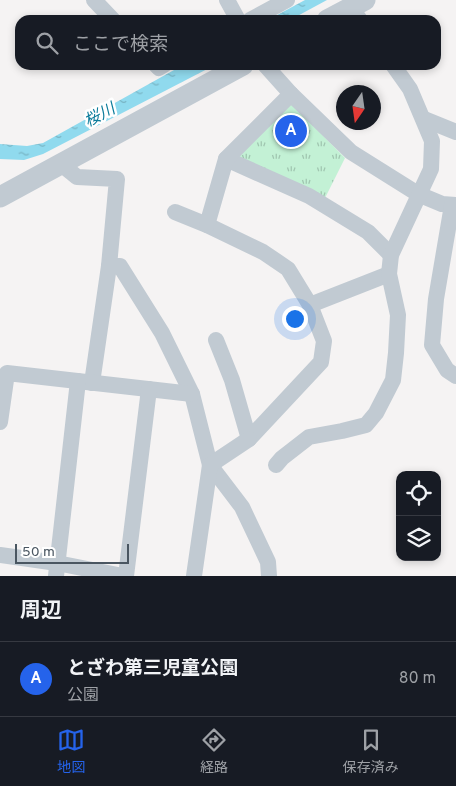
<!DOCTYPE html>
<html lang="ja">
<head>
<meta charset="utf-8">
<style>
  body { margin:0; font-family:Overpass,"Noto Sans JP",sans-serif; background:#242831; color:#f1f3f6 }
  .controls { position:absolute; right:15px; bottom:15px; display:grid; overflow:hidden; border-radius:10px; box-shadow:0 2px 8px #0003 }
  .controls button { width:45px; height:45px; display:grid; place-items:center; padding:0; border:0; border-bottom:1px solid #363941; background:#171b24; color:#f1f3f6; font:25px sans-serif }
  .compass { position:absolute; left:336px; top:85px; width:45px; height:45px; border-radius:50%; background:#171b24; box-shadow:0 2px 8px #0003; rotate:193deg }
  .scale { position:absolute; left:15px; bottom:12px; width:114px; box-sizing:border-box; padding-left:5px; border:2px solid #4a5661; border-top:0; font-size:14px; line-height:18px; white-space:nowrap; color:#4a5661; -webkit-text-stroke:4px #fff; paint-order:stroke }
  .you { position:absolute; left:294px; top:318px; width:18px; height:18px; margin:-12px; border:4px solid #fff; border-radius:50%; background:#1a73e8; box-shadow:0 0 0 8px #1a73e833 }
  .badge { display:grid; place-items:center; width:32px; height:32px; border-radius:50%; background:#2563eb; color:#fff; font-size:16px; font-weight:700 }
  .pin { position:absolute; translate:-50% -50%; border:2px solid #fff; box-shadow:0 1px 5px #0006 }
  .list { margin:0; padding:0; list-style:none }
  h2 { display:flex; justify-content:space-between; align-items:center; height:65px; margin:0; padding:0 20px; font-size:21px }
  h2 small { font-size:16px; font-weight:400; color:#9ea1a6 }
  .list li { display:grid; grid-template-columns:32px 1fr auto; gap:15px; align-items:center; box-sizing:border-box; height:75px; padding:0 20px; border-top:1px solid #363941 }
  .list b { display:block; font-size:19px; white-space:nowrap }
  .list p { margin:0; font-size:16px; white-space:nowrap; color:#9ea1a6 }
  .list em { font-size:16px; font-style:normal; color:#9ea1a6 }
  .icon { flex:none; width:28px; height:28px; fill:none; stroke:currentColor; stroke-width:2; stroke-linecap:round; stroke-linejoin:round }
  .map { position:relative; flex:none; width:456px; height:576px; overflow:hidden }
  .search { position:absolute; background:#171b24; box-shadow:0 2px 8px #0003; left:15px; right:15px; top:15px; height:55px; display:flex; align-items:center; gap:12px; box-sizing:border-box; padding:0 18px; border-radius:15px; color:#9ea1a6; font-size:19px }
  .sheet { height:140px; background:#171b24 }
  nav { display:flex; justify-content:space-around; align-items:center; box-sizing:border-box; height:70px; border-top:1px solid #363941; background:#171b24; font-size:14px; color:#9ea1a6 }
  nav a { display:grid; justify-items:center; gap:2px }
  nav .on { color:#2563eb }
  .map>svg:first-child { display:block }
  .park { fill:url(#park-tufts) }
  .water { fill:url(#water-ripples) }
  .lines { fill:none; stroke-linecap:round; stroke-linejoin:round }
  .minor { stroke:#c1cad2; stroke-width:16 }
  .tertiary { stroke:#c1cad2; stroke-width:21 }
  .labels { text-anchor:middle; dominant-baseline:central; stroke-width:5; stroke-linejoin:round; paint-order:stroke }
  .water-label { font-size:16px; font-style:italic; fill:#0c7c9b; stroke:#fff }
</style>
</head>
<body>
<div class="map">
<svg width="456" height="576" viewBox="0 0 456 576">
  <defs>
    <pattern id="park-tufts" width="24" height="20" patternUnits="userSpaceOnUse" patternTransform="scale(1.25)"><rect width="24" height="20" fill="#c3f1d5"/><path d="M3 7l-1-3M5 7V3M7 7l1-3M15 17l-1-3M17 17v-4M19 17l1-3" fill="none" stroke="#a0c6b0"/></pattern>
    <pattern id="water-ripples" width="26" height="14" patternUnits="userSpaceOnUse" patternTransform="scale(1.25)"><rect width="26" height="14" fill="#90daee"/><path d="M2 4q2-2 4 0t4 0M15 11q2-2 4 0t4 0" fill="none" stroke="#78b4c4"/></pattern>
  </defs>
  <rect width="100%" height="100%" fill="#f5f3f3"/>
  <path class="park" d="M292,104L345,158L325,198L234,157Z"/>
  <g class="water">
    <path d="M305,0H327L290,20H268Z"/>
    <path d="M183,65H215L43,154L24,160L0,159V144L27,146L43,143Z"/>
  </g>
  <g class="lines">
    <g class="minor">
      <path d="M94,0L113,20"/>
      <path d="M227,0L238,20"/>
      <path d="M351,7L360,20"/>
      <path d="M250,20L287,0"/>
      <path d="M156,65L159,68L164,65"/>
      <path d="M265,65L291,94L351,152L418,194L442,204L456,205"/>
      <path d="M424,119L456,132"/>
      <path d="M226,159L309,196L368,232L391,255"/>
      <path d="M61,164L77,177L117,179L109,266"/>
      <path d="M452,205L436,299L432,345L447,370L456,376"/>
      <path d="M175,212L207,225L263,252L288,269L310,305L324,341L321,362L249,439L232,380L216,340"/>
      <path d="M207,225L226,159L291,94"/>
      <path d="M310,305L389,274"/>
      <path d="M92,383L109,266H120L162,333L192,394L210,465L242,507L268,562L269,576"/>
      <path d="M0,422L7,373L192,394"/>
      <path d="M276,465L282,458L309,437L342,431L366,425L376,413L393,380L396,353L398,315L389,274L391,255L431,169L432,141L410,89L393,65"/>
      <path d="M0,555L57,563L123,576"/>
      <path d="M56,576L78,381"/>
      <path d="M126,576L149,389"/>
      <path d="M194,576L210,465L249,439"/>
    </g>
    <g class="tertiary">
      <path d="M327,20L365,0"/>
      <path d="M0,197L243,65"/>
    </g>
  </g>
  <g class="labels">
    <g class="water-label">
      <text transform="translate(100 116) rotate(-28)">桜川</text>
    </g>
  </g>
</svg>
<div class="controls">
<button><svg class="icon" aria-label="locate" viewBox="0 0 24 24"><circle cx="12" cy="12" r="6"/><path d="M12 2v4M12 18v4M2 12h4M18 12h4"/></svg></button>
<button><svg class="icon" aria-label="layers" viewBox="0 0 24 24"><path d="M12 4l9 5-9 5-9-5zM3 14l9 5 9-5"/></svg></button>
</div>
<svg class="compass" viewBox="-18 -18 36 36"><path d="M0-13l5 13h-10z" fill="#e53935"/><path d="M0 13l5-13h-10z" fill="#9ea1a6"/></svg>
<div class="scale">50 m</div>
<div class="you"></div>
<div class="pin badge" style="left:291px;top:131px">A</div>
<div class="search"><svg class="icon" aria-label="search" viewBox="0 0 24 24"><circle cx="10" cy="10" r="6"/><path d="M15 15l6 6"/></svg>ここで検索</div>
</div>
<section class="sheet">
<h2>周辺<small></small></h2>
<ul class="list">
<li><span class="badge">A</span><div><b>とざわ第三児童公園</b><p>公園</p></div><em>80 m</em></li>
</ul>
</section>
<nav>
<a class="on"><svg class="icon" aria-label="map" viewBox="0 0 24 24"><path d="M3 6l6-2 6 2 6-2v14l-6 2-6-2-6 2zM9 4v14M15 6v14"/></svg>地図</a>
<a><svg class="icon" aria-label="directions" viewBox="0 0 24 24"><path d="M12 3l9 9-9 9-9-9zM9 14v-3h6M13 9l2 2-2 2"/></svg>経路</a>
<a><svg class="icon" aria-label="saved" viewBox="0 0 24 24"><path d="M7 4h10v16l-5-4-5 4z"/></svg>保存済み</a>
</nav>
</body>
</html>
